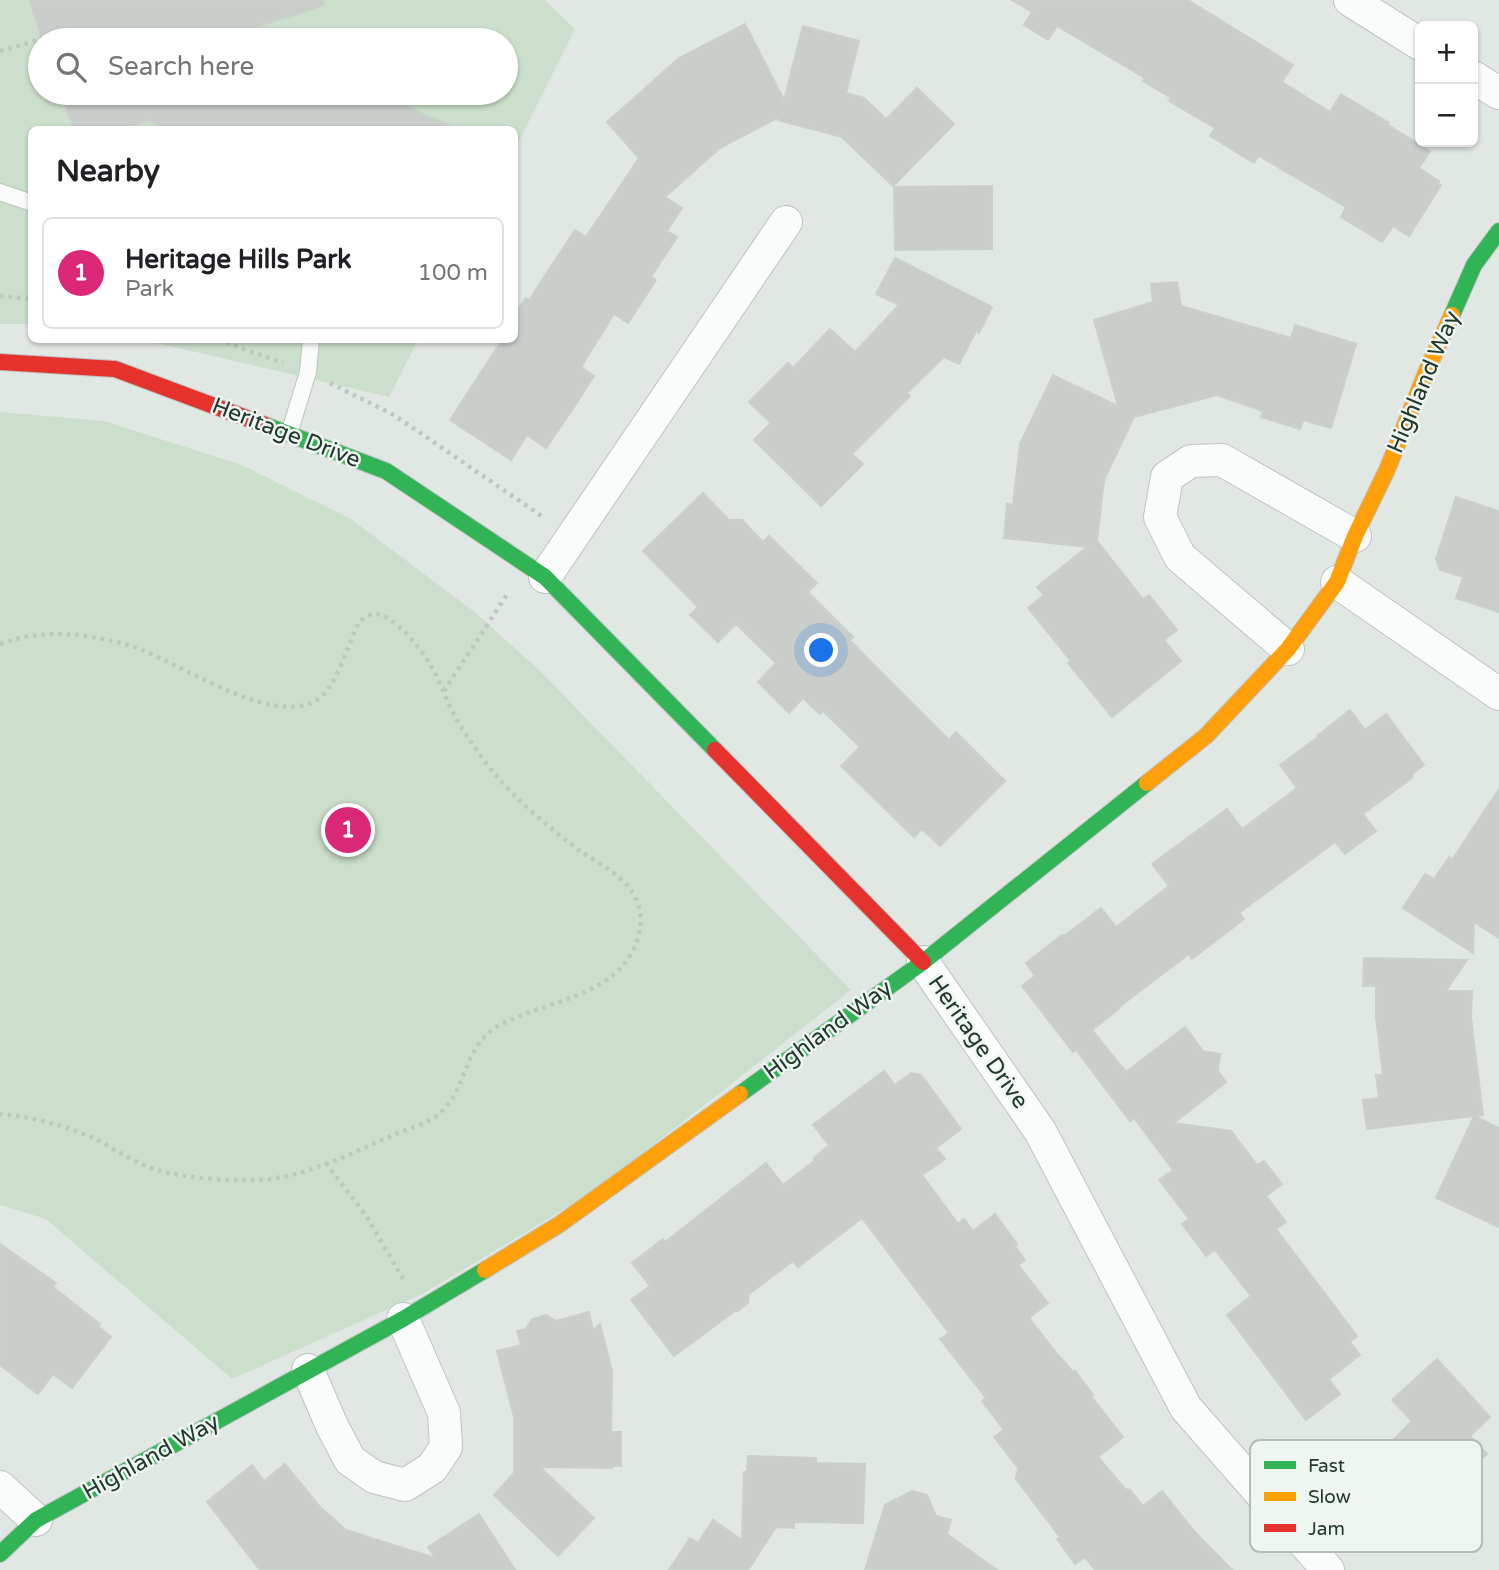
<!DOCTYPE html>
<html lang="en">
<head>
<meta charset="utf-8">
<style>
  body { margin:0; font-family:"Varela Round",sans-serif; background:#f6f6f6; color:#202124 }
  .controls { position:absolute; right:21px; top:21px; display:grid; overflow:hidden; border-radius:10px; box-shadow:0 2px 5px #0004 }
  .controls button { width:63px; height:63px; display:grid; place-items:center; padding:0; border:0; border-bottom:2px solid #e0e0e0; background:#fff; color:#202124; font:35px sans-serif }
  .you { position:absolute; left:822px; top:651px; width:24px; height:24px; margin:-18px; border:5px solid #fff; border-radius:50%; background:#1a73e8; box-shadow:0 0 0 10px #1a73e833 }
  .badge { display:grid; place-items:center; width:46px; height:46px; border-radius:50%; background:#db2777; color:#fff; font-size:23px; font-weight:700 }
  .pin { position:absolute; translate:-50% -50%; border:4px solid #fff; box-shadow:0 2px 7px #0006 }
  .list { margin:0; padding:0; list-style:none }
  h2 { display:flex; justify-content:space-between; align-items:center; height:91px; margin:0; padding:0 28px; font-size:30px }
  h2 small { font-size:23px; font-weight:400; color:#757577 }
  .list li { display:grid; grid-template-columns:46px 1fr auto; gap:21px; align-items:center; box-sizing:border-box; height:112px; margin:0 14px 14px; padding:0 14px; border:2px solid #e0e0e0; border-radius:10px }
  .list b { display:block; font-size:26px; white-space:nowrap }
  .list p { margin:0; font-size:23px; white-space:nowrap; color:#757577 }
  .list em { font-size:23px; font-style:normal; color:#757577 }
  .icon { flex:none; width:38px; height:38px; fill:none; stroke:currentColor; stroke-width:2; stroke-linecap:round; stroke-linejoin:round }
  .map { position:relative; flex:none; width:1499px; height:1570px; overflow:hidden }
  .search { position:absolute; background:#fff; box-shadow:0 2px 5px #0004; left:28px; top:28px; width:490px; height:77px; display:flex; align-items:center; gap:18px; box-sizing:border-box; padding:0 24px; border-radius:38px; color:#757577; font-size:26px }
  .panel { position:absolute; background:#fff; box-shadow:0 2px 5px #0004; left:28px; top:126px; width:490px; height:217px; border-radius:10px }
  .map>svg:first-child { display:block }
  .green { fill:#ccdfcc; fill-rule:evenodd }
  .building { fill:#c9cecb; stroke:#cad0cc; stroke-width:2 }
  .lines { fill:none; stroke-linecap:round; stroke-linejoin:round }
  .lane-casing { stroke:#bec4c0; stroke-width:18 }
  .street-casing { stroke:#bec4c0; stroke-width:34 }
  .fast-casing { stroke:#bcc3be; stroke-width:18 }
  .slow-casing { stroke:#bcc3be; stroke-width:18 }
  .jam-casing { stroke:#bcc3be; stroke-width:18 }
  .path { stroke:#bfc7c2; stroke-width:4.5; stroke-dasharray:3.5 5; stroke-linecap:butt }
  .lane { stroke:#fafbfb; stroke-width:16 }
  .street { stroke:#fafbfb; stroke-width:32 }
  .fast { stroke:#30b455; stroke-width:16 }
  .slow { stroke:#ff9f0a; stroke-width:16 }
  .jam { stroke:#e5322d; stroke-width:16 }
  .labels { text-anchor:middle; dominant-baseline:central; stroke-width:5; stroke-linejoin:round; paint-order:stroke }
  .street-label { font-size:23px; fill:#22382b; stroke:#eff6f1 }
  .key { fill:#eff6f1; stroke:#b2bdb6; stroke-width:2 }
  .key-label { font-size:19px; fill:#22382b }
</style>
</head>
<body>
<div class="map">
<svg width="1499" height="1570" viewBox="0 0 1499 1570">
  <rect width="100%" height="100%" fill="#e1e7e3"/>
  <g class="green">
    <path d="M0,0H545L575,29L515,149L514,130H32L31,324H0ZM40,40H506V93H40Z"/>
    <path d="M144,340H418L389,397Z"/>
    <path d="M0,412L104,421L242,465L351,519L476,613L539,670L851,990L596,1190L424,1293L232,1379L46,1219L0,1205Z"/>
  </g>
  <g class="building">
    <path d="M30,0H323L324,5L217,40H42Z"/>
    <path d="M1012,0H1188L1293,65L1282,82L1330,112L1341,94L1389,123L1388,125L1430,151L1419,168L1439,181L1438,183L1441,185L1409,236L1393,226L1382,242L1341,217L1346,207L1259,156L1254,163L1210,136L1215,128L1169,101L1171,98L1143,81L1145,78L1057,26L1048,40L1024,25L1032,12Z"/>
    <path d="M745,24L784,100L803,26L859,41L846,93L864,98L886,119L917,88L954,124L893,186L842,137L778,120L779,117L720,148L665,197L682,208L667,231L677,237L651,277L656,280L628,323L614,314L581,367L594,376L572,410L546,448L527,435L511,460L450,420L502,340H514V315L526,298L529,300L575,230L586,237L639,158L607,122L679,58Z"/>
    <path d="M61,93H376L459,130H168L148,120L120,130H74Z"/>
    <path d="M992,186V249L895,250L894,187Z"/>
    <path d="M895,258L992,307L979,333L976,331L959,364L944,357L907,393L910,396L852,454L863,464L821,506L754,440L771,423L749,402L788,363L793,368L830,329L855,352L899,305L876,294Z"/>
    <path d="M1177,282L1181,306L1291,338L1295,325L1356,344L1331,428L1303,420L1300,429L1261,417L1263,411L1217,395L1134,417L1104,480L1097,541L1143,599L1149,595L1177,630L1164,640L1181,661L1112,717L1068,663L1071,661L1028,608L1044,595L1037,587L1087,547L1004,538L1007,504L1013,505L1020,444L1053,375L1118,406L1094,320L1153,302L1151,284Z"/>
    <path d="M703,493L729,520H742L763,542L769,536L817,583L808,592L853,637L850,640L871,662L949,740L956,732L1005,781L940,846L922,829L914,837L841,766L860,747L823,711L820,714L803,698L789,713L758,682L776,663L736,624L718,642L690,615L698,607L643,551Z"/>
    <path d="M1456,497L1499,511V612L1456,598L1463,577L1440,570L1436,559Z"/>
    <path d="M1350,710L1365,730L1386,714L1424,765L1413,773L1412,778L1363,814L1376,831L1345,854L1335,842L1239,913L1244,919L1192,959L1189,954L1119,1007L1120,1008L1092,1030L1126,1072L1185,1027L1203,1051L1220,1054L1218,1071L1226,1082L1174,1123L1231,1131L1257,1165L1264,1161L1282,1184L1266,1196L1286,1222L1276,1229L1357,1336L1350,1342L1360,1355L1329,1379L1340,1394L1306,1420L1227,1315L1251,1296L1215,1250L1206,1256L1182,1224L1189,1219L1159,1180L1173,1170L1134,1118L1130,1121L1076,1050L1073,1052L1022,986L1035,976L1026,963L1062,935L1064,936L1101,908L1116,927L1169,886L1152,864L1227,809L1242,829L1297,788L1280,765L1318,737L1317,736Z"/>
    <path d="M1499,789V938L1474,922L1473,953L1403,908L1425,874L1434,879L1449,857L1452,860Z"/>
    <path d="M1364,958L1467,960L1446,991H1472L1471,1018L1483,1115L1474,1116L1499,1128V1227L1436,1198L1474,1116L1367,1129L1363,1100L1379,1098L1376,1075H1383L1376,1017V986H1363Z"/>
    <path d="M884,1071L895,1085L911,1073L921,1075L961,1129L936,1148L945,1159L922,1175L958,1224L964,1219L973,1231L995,1214L1017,1244L1015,1246L1025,1260L1018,1265L1048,1303L1029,1318L1058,1355L1073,1372L1075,1371L1093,1395L1091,1396L1123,1437L1098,1457L1125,1489L1130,1490L1143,1506L1162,1491L1194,1531L1232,1570H1095L1085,1557L1075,1564L1057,1539L1060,1537L1016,1479L1018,1468L994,1437L1004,1430L982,1401L986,1398L940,1339L949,1333L862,1218L798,1267L793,1261L749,1294L748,1303L738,1311H735L674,1356L631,1300L650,1286L632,1263L663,1239L665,1242L766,1163L783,1185L814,1161V1158L829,1145L813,1125Z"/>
    <path d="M0,1244L56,1283L53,1287L100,1324L98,1326L111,1337L72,1388L53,1374L38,1394L0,1365Z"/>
    <path d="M589,1312L593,1330L600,1324L612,1371L611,1432H621V1466H612V1468L540,1467L594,1518L558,1556L494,1495L514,1473V1417L497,1351L521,1345L517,1331L526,1329L532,1319L546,1315L556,1321Z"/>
    <path d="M1437,1359L1490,1417L1470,1436L1487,1454L1450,1487L1460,1496L1431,1525L1410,1504L1392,1521L1352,1482L1412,1421L1392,1400Z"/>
    <path d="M748,1456L816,1458V1463L865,1464L863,1523L794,1522V1528L776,1527L748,1570H669L690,1538L698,1543L713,1520L742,1540L744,1472H747Z"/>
    <path d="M285,1464L320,1507L346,1530L435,1558L428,1547L479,1514L515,1570H260L207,1502L252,1465L264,1481Z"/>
    <path d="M912,1491L927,1495L936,1516L951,1520L947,1534L997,1570H865L885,1505Z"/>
  </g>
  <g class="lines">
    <defs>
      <g id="lane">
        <path d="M0,192L32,203"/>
        <path d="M289,434L308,372L311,340"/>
      </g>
      <g id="street">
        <path d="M1350,0L1420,44"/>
        <path d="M1473,77L1499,93"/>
        <path d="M545,577L786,222"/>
        <path d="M1337,582L1499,694"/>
        <path d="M1288,649L1180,557L1160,517L1167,477L1191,461L1222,460L1355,536"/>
        <path d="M923,962L1040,1131L1186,1408L1328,1570"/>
        <path d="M308,1370L332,1426L350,1460L374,1477L405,1485L432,1468L446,1447L444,1413L403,1319"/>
        <path d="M0,1487L36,1520"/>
      </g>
      <g id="fast">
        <path d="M1452,315L1474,265L1499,231"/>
        <path d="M265,425L386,471L545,577L715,750"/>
        <path d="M740,1094L923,962L1147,783"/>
        <path d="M0,1554L36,1520L403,1319L485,1270"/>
      </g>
      <g id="slow">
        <path d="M1147,783L1206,736L1288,649L1337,582L1355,536L1387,470L1428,368L1452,315"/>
        <path d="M485,1270L560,1224L740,1094"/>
      </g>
      <g id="jam">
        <path d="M0,362L115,369L265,425"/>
        <path d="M715,750L923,962"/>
      </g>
    </defs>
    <use href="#lane" class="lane-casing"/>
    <use href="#street" class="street-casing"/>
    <use href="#fast" class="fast-casing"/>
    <use href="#slow" class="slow-casing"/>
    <use href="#jam" class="jam-casing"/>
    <g class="path">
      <path d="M0,51L42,39"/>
      <path d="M0,296L32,299"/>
      <path d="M218,340L283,363"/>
      <path d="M330,383L394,415L543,517"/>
      <path d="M0,644C44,628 87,633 131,646C176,659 283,737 324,694C339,678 349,642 359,622C363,619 369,614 375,614C395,615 422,650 431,666C441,683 447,703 457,720C464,732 472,743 480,755C500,783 524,806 551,828C560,836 570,843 579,850C600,865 632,879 639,907C642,920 640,936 634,948C616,989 562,1000 524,1014C514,1019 501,1023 492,1030C467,1049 466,1080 450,1102C445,1108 439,1115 433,1118C419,1127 403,1130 389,1137C351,1153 312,1174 270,1179C239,1182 187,1179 157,1170C134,1163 114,1148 93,1138C64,1125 32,1117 0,1114"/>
      <path d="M444,691L508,593"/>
      <path d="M326,1163L367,1217L403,1279"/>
    </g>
    <use href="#lane" class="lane"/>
    <use href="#street" class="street"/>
    <use href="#fast" class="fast"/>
    <use href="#slow" class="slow"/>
    <use href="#jam" class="jam"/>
  </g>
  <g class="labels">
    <g class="street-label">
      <text transform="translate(1424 382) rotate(-67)">Highland Way</text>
      <text transform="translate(286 433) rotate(21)">Heritage Drive</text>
      <text transform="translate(828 1030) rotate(-36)">Highland Way</text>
      <text transform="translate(978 1042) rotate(55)">Heritage Drive</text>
      <text transform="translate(151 1457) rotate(-29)">Highland Way</text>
    </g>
  </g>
  <rect x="1250" y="1440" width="232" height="112" rx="10" class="key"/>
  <rect x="1264" y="1461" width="32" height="8" fill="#30b455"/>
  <rect x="1264" y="1492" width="32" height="9" fill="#ff9f0a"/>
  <rect x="1264" y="1524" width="32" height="8" fill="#e5322d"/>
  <g class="key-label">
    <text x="1308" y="1472">Fast</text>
    <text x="1308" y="1503">Slow</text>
    <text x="1308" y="1535">Jam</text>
  </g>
</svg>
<div class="controls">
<button>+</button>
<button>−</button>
</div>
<div class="you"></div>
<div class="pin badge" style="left:348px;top:830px">1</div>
<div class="search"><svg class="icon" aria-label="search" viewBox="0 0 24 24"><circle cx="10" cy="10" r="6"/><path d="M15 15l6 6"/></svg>Search here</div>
<section class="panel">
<h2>Nearby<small></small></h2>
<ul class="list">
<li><span class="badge">1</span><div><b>Heritage Hills Park</b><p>Park</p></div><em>100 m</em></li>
</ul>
</section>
</div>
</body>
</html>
